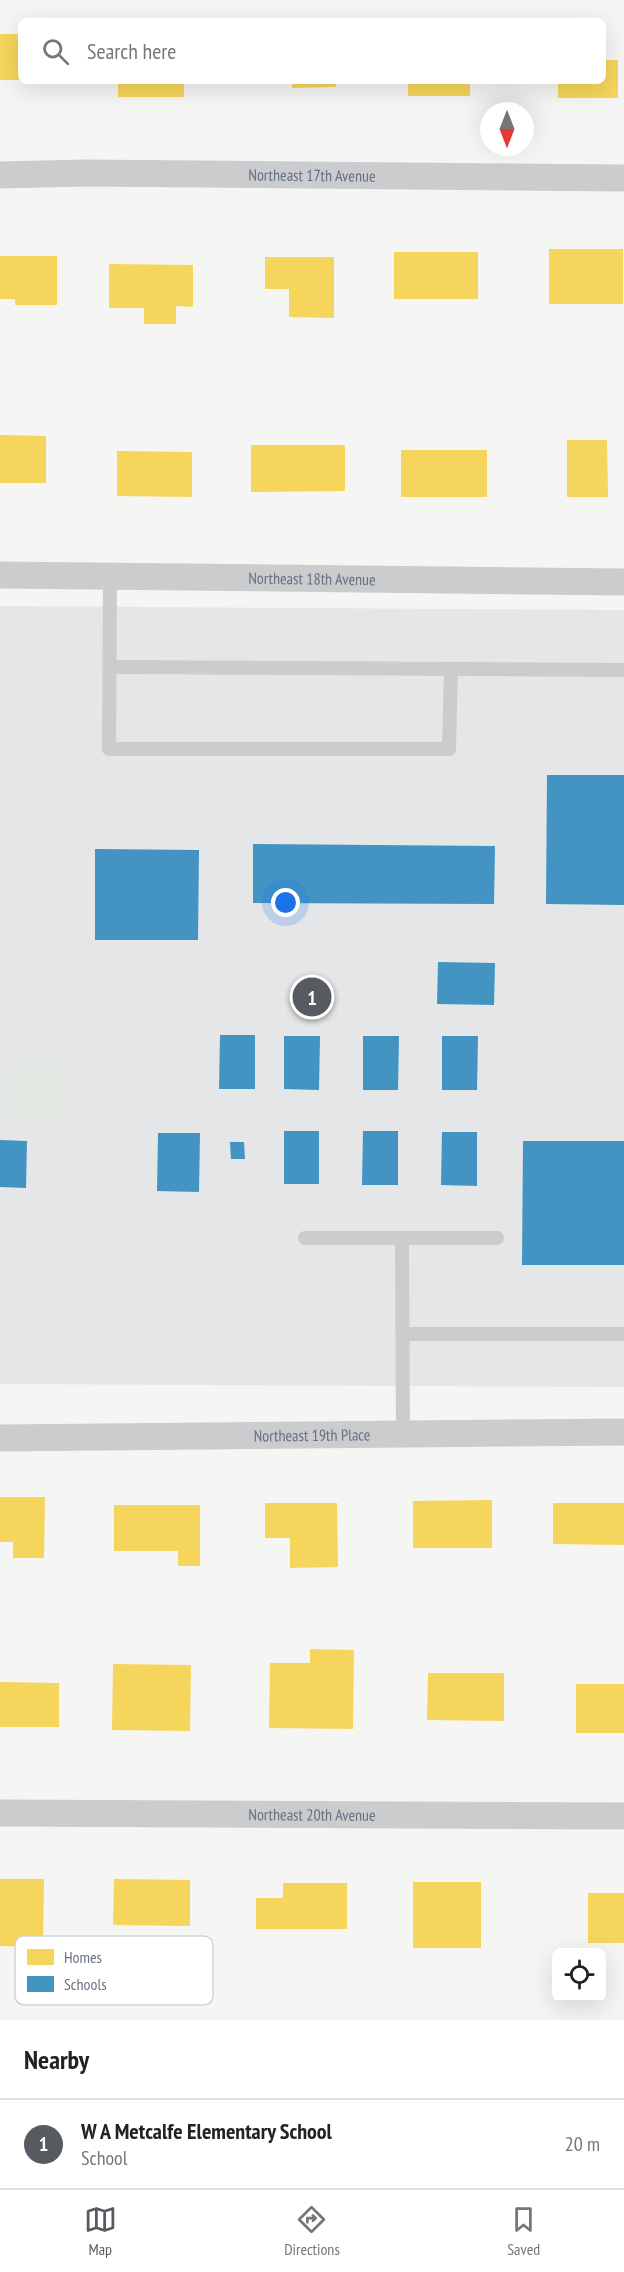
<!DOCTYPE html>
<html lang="en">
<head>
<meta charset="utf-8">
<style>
  body { margin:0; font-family:"PT Sans Narrow",sans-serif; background:#f6f6f6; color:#222 }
  .controls { position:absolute; right:18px; bottom:18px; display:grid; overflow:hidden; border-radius:9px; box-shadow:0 6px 24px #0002 }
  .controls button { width:54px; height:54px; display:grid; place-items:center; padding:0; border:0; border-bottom:2px solid #e0e0e0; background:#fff; color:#222; font:30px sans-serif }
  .compass { position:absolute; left:480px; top:102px; width:54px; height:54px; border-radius:50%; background:#fff; box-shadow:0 6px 24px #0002; rotate:180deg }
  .you { position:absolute; left:286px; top:903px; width:21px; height:21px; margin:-15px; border:4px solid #fff; border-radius:50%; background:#1a73e8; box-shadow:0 0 0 9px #1a73e833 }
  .badge { display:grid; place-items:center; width:39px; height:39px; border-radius:50%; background:#575a60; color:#fff; font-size:20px; font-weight:700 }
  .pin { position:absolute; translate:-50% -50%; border:3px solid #fff; box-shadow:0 2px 6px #0006 }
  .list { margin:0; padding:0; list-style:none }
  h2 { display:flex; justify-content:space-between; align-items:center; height:78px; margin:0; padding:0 24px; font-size:26px }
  h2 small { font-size:20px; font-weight:400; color:#767676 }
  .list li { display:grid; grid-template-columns:39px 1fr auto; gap:18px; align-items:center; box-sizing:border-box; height:90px; padding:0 24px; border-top:2px solid #e0e0e0 }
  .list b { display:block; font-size:22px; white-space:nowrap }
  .list p { margin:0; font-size:20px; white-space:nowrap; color:#767676 }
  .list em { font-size:20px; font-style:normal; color:#767676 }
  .icon { flex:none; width:33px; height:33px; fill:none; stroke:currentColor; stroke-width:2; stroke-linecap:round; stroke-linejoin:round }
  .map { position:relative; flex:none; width:624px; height:2020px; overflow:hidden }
  .search { position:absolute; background:#fff; box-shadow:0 6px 24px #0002; left:18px; right:18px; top:18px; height:66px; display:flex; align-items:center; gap:15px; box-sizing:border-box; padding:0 21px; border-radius:9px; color:#767676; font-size:22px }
  .sheet { height:168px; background:#fff }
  nav { display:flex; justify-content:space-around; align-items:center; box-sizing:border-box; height:84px; border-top:2px solid #e0e0e0; background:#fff; font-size:16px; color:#767676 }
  nav a { display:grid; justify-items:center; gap:3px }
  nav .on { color:#575a60 }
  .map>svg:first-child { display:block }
  .built { fill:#e5e6e7 }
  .green { fill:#e4e8e3 }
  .homes { fill:#f6d55c }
  .schools { fill:#4393c3 }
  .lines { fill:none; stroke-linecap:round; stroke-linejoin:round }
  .service { stroke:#cbccce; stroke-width:14 }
  .minor { stroke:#cbccce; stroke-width:27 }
  .labels { text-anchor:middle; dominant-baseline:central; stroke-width:6; stroke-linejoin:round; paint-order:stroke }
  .street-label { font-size:16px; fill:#667183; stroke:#fff }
  .key { fill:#fff; stroke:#d1d4da; stroke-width:1.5 }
  .key-label { font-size:16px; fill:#667183 }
</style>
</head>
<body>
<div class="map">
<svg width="624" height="2020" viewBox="0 0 624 2020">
  <rect width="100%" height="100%" fill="#f5f5f4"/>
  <path class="built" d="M0,606L624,610V1387L0,1384Z"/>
  <path class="green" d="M12,1061H60L59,1119L11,1121Z"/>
  <g class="homes">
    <rect x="0" y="34" width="21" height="46"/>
    <path d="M603,60H618V98H558V81H603Z"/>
    <rect x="118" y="81" width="66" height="16"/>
    <path d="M292,81H336V87L292,88Z"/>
    <rect x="408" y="81" width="62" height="15"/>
    <rect x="549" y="249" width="74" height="55"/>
    <rect x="394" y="252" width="84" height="47"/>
    <path d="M0,256H57V305H15V299H0Z"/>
    <path d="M265,257H334V318L289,317V289H265Z"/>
    <path d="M109,264L193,265V307L176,306V324H144V308H109Z"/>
    <path d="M0,435L46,436V483H0Z"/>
    <path d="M567,440H607L608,497H567Z"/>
    <path d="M251,445H345V491L251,492Z"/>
    <rect x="401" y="450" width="86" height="47"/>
    <path d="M117,451L192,452V497L117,496Z"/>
    <path d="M0,1497H45L44,1558H13V1542H0Z"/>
    <path d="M492,1500V1548H413V1501Z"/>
    <path d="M265,1503H337L338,1567L290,1568V1538H265Z"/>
    <path d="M553,1503H624V1545L553,1544Z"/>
    <path d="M114,1505H200V1566H178V1551H114Z"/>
    <path d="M310,1649L354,1650L353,1729L269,1728L270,1663H310Z"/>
    <path d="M113,1664L191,1665L190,1731L112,1730Z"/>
    <path d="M428,1673H504V1721L427,1720Z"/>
    <path d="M0,1682L59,1683V1727H0Z"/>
    <rect x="576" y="1684" width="48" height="49"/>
    <path d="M0,1879H44L43,1947L0,1946Z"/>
    <path d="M114,1879L190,1880V1926L113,1925Z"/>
    <rect x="413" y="1882" width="68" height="66"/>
    <path d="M283,1883H347V1929H256V1898H283Z"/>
    <rect x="588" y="1893" width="36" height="50"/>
  </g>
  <g class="schools">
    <path d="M547,775H624V905L546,904Z"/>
    <path d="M253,844L495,846L494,904L253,903Z"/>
    <path d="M95,849L199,850L198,940H95Z"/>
    <path d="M438,962L495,963L494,1005L437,1004Z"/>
    <path d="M220,1035H255V1089H219Z"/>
    <path d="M284,1036H320L319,1090L284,1089Z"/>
    <path d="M363,1036H399L398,1090H363Z"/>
    <path d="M442,1036H478L477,1090H442Z"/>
    <rect x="284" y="1131" width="35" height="53"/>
    <path d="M363,1131H398V1185H362Z"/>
    <path d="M442,1132H477V1186L441,1185Z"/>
    <path d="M158,1133H200L199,1192L157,1191Z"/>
    <path d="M0,1140L27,1141L26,1188L0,1187Z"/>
    <path d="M523,1141H624V1265H522Z"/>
    <path d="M230,1142H244L245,1159H231Z"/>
  </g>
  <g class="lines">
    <g class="service">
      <path d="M110,576L109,749H449L451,669"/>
      <path d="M110,667L624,670"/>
      <path d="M305,1238H497"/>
      <path d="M402,1238L403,1435"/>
      <path d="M403,1334H624"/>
    </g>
    <g class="minor">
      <path id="s1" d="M0,175L85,173L624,178"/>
      <path id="s2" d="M0,575L624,582"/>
      <path id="s3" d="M0,1438L624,1432"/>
      <path id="s4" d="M0,1813L624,1816"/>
    </g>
  </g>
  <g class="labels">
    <g class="street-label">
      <text stroke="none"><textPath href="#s1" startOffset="312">Northeast 17th Avenue</textPath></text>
      <text stroke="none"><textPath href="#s2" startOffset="312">Northeast 18th Avenue</textPath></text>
      <text stroke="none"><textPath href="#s3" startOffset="312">Northeast 19th Place</textPath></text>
      <text stroke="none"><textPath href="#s4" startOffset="312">Northeast 20th Avenue</textPath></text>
    </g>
  </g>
  <rect x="15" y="1936" width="198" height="69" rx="9" class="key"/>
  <rect x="27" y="1949" width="27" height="16" fill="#f6d55c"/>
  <rect x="27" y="1976" width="27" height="16" fill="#4393c3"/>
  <g class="key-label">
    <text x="64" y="1963">Homes</text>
    <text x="64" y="1990">Schools</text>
  </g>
</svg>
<div class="controls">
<button><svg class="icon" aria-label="locate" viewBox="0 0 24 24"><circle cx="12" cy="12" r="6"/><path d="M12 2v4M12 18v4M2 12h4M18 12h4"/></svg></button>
</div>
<svg class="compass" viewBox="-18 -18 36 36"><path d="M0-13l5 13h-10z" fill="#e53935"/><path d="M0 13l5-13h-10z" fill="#767676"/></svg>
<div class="you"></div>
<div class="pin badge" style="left:312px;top:997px">1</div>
<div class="search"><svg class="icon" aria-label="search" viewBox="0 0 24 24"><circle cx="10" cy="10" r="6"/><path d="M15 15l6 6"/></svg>Search here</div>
</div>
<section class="sheet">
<h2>Nearby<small></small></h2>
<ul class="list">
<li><span class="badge">1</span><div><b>W A Metcalfe Elementary School</b><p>School</p></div><em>20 m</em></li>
</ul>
</section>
<nav>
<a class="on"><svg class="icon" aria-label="map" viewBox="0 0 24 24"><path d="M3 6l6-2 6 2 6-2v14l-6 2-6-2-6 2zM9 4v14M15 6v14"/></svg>Map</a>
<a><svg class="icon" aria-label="directions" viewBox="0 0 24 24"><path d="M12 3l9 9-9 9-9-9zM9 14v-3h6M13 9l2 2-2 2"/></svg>Directions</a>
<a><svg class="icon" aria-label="saved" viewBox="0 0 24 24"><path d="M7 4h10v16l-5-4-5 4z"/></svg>Saved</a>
</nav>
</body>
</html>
